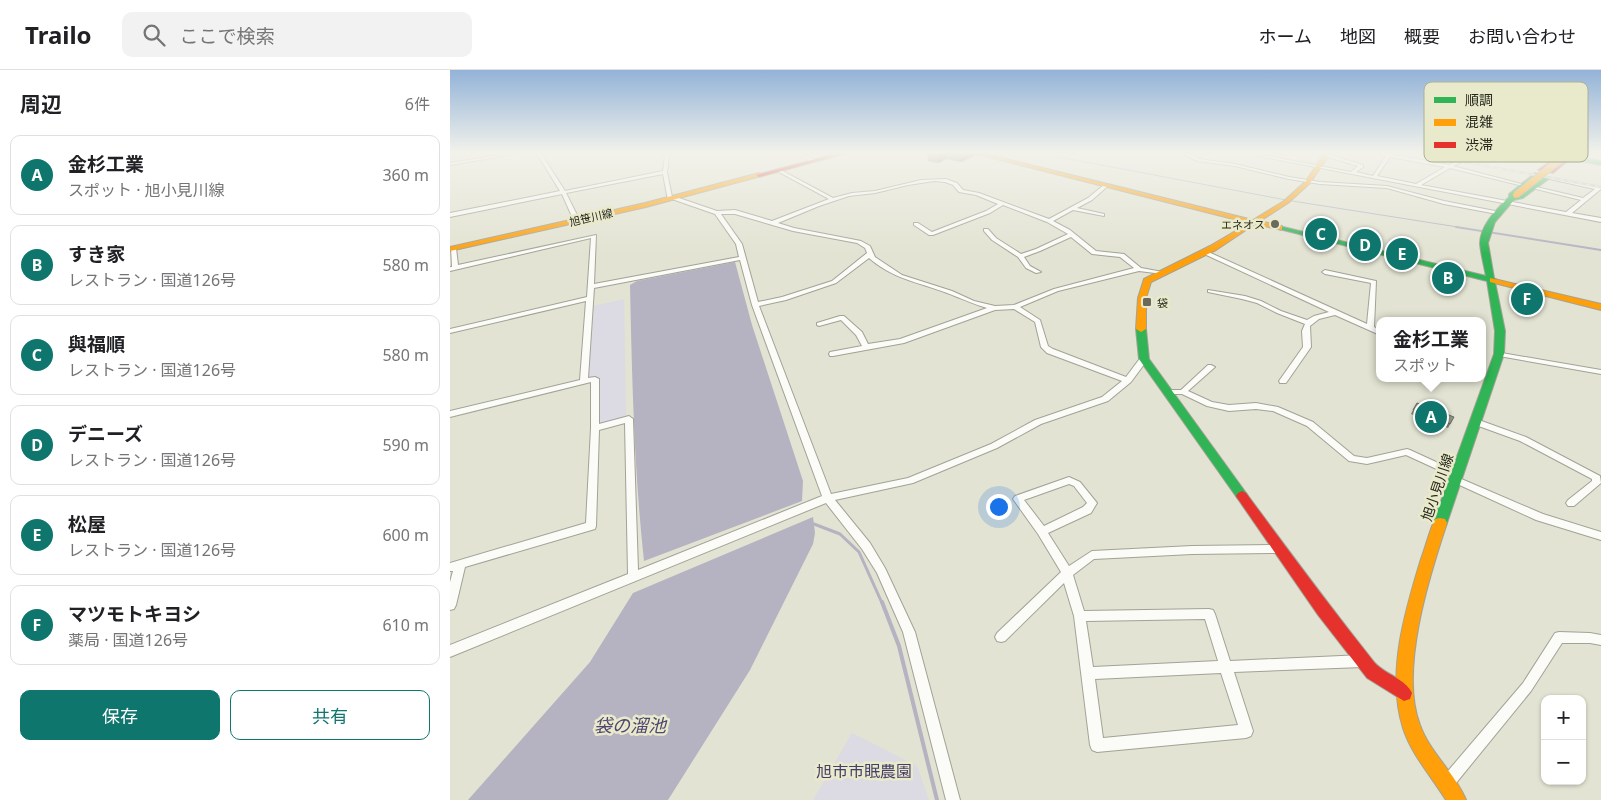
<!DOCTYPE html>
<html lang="ja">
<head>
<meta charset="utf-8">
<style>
  body { margin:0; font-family:"Noto Sans","Noto Sans JP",sans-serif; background:#f2f2f2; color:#202124 }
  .controls { position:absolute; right:15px; bottom:15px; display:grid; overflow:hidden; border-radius:10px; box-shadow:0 1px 4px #0004 }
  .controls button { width:45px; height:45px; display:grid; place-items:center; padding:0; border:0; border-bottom:1px solid #e0e0e0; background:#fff; color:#202124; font:25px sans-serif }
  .you { position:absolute; left:548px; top:436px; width:18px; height:18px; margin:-12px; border:4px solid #fff; border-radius:50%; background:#1a73e8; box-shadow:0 0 0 8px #1a73e833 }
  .badge { display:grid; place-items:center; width:32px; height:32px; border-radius:50%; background:#0f766e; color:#fff; font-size:16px; font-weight:700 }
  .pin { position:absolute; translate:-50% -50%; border:2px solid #fff; box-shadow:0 1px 5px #0006 }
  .popup { position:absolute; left:926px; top:247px; width:110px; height:65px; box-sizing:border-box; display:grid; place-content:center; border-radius:10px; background:#fff; filter:drop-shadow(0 1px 4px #0005); font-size:16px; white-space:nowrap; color:#757577 }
  .popup b { font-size:19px; color:#202124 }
  .popup::after { content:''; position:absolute; left:50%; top:100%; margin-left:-10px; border:10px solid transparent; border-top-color:#fff }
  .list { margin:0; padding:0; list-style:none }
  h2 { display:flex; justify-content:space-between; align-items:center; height:65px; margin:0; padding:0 20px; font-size:21px }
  h2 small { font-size:16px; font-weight:400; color:#757577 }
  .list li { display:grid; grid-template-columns:32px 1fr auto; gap:15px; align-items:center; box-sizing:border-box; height:80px; margin:0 10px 10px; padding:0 10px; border:1px solid #e0e0e0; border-radius:10px }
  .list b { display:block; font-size:19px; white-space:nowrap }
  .list p { margin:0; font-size:16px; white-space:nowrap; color:#757577 }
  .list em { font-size:16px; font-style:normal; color:#757577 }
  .actions { display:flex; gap:10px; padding:15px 20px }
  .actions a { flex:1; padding:11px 0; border:1px solid #0f766e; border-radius:10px; text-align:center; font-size:18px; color:#0f766e }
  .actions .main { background:#0f766e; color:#fff }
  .icon { flex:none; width:28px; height:28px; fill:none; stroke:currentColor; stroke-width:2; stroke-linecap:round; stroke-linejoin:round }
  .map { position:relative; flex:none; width:1151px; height:730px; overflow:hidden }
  header { display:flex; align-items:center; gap:30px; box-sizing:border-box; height:70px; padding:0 25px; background:#fff; border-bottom:1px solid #e0e0e0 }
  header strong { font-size:24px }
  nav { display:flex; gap:28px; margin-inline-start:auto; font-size:18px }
  .search { width:350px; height:45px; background:#f2f2f2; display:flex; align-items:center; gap:12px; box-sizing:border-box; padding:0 18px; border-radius:10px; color:#757577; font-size:19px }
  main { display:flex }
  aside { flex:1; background:#fff }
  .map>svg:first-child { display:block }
  .green { fill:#dcdae2 }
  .water { fill:#b5b2c1 }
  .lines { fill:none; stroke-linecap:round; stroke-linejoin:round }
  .stream-far3 { stroke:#b5b2c1; stroke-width:1 }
  .stream-far2 { stroke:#b5b2c1; stroke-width:2 }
  .stream-far1 { stroke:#b5b2c1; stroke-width:3 }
  .stream { stroke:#b5b2c1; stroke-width:4 }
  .street-casing { stroke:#a2a296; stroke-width:2 }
  .fast-casing { stroke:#a2a296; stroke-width:2 }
  .slow-casing { stroke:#a2a296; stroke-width:2 }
  .jam-casing { stroke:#a2a296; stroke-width:2 }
  .street { fill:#fbfbf8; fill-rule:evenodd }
  .fast { fill:#30b455; fill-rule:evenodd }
  .slow { fill:#ff9f0a; fill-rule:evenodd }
  .jam { fill:#e5322d; fill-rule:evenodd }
  .rail-casing { stroke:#cacac6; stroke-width:2.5 }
  .rail { stroke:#e8eacb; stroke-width:1; stroke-dasharray:4.5; stroke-linecap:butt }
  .slow-bridge-casing { stroke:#a2a296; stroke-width:8; stroke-linecap:butt }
  .slow-bridge { stroke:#ff9f0a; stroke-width:6 }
  .wall { fill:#85867a }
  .shaded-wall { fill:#6c6d63 }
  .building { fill:#9b9c8e; stroke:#6c6d63 }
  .poi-dot { fill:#69695c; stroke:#e8eacb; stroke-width:2 }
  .labels { text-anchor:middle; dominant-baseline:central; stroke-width:5; stroke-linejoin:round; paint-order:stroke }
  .far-street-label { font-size:11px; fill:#28281d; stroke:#e8eacb }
  .far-poi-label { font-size:11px; fill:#28281d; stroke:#e8eacb; text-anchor:end }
  .street-label { font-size:14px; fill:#28281d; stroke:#e8eacb }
  .near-park-label { font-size:16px; fill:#463d68; stroke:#e8eacb }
  .near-water-label { font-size:18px; font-style:italic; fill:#4e4570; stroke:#e8eacb }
  .key { fill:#e8eacb; stroke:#aeb097; stroke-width:1 }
  .key-label { font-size:14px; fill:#28281d }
</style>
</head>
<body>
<header>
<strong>Trailo</strong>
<div class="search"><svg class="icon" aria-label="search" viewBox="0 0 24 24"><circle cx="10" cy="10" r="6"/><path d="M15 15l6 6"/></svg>ここで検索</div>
<nav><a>ホーム</a><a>地図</a><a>概要</a><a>お問い合わせ</a></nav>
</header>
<main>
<aside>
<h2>周辺<small>6件</small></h2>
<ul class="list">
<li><span class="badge">A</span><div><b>金杉工業</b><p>スポット · 旭小見川線</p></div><em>360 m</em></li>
<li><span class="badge">B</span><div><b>すき家</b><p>レストラン · 国道126号</p></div><em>580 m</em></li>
<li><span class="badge">C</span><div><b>與福順</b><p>レストラン · 国道126号</p></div><em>580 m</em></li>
<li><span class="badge">D</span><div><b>デニーズ</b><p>レストラン · 国道126号</p></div><em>590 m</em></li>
<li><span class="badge">E</span><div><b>松屋</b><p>レストラン · 国道126号</p></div><em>600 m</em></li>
<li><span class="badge">F</span><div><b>マツモトキヨシ</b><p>薬局 · 国道126号</p></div><em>610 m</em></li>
</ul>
<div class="actions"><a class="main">保存</a><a>共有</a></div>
</aside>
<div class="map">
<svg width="1151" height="730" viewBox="0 0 1151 730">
  <rect width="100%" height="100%" fill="#e2e3d2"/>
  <g class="green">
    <path d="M174,229L176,348L149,355L148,307L138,309L143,236Z"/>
    <path d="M402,663L467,696L479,730H363Z"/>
  </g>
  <g class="water">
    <path d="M285,192L302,255L353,411L352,431L194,491C184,399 182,307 180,215L187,211Z"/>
    <path d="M363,447L365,463L363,474L300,600L218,730H18L140,592L183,523Z"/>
  </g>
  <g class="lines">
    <path class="stream-far3" d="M583,82L836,130L1014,158"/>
    <path class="stream-far2" d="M1006,157L1151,180"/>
    <path class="stream-far1" d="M364,454L390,464L409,482L432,533"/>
    <path class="stream" d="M432,532L449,576L487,730"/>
    <defs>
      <g id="street">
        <path d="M67,82H76L0,95V93Z"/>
        <path d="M86,82H90L115,121L213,101L215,86L211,82H215L219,86L217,102L222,127H226L267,141L285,140L322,151L379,129L327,101V100L329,99L383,128L402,123L425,121L471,110L496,109L507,113L513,120L529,123L599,149L638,128L655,114L659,115L642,130L627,138L654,144V146L623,140L603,151L620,160L646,181L674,184L691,198L713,202V204L689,201L608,221L570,237L590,250L598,276L603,279L676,307L691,287H697L698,289L681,312L658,331L591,354L547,378L463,413L385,430L420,473L435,498L465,562L510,730H496L453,562L427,503L412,479L376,433L0,587V575L178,504L175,353L149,360L146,456L145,459L15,497L6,535L4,539L0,540V512L3,501H0V493L136,453L141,358V312L0,347V341L130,310L136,231L0,263V259L137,227L141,168L0,201V197H2L1,177L6,178L8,195L146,165L144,214L289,187L286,174L265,144L222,129L218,130L213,104L116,123L130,151L127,153L124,151L112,124L0,147V143L110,121ZM484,111L495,112L503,115L509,122L526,125L548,134L536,141L482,162L468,153H464V155L479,165H483L540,143L553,135L597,152L618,164L586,179L571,184L546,168L538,159H534V161L542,170L568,187L576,198L586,203L591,202L580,196L574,187L590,181L621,167L642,184L670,187L684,198L604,219L564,235L545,236L524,231L502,221L452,205L425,187L420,176L411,171L344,158L328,153L369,136L399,126L425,123L458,115ZM271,144H285L343,161L407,173L415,178L417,183L382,211L332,227L308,232L292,174ZM419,188C443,209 468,212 497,223C511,228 523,234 537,238L450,269L418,274L412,262L394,246H390L367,253V255L369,256L391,250L406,265L412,276L380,282L379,284L380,286H383L454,273L545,240L564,239L585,252L591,277L597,283L672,311L652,327L585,350L541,374L458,408L381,424L309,236L336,230L386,213ZM290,190L302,235L372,426L188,500L183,349L179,346L149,354V309L145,307L138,308L144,218Z"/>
        <path d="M344,82H349L366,91L362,92Z"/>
        <path d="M732,82H736L749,89L785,94L839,107L870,112L937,116L994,131L1050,142L1047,144L994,134L937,118L870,114L839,109L785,96L748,91L732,84Z"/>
        <path d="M788,82H796L901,102L908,96L875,86L877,84L913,95V97L906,102L923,106L936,86L921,82H929L999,95L1011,89L1013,91L1003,96L1075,115L1073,116L1000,98L971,115L1116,142L1131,130L1082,118V116L1133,128L1145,119L1095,108L1097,107L1149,117H1151V119L1122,143L1151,148V152ZM940,87L995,97L966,114L927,106Z"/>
        <path d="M754,180L917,254L921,213L875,204L872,202L875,200L926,211L924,257L930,260V265L885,245L869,249L860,256L861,277L836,313H830L829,311L853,277L852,261L855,254L827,243L807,233L792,229L758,222V220L795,226L811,231L831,241L857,250L864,246L879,242L752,183L751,182Z"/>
        <path d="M1046,282L1151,300V304L1049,286L1045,284Z"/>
        <path d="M758,295H761L765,297L738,321L762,332L779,335L806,333L828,337L863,352L904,386L917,388L957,379L960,380L1010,403L1012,405L1009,408L1093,444L1151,462V470L1086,450L1003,412L1001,410L1004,407L956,385L917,394L899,391L857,356L823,341L806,339L779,341L757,336L732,324H717L713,322L717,320H731Z"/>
        <path d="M1026,349L1076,367L1150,406L1151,413L1124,436H1118L1116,433L1118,430L1142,411V409L1070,371L1023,354L1022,352Z"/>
        <path d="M619,407L630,412L647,433L641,443L598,463L619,496L642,481L742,476L831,475L835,476L836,479L835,482L831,483L742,484L644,489L623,505L634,541L759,539L763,540L765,544L780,591L913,585L917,587L919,591L917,595L913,597L784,602L803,661L801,666L796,668L647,682L642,680L640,675L624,546L614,513L555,571L551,572L547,571L545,567L547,563L611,502L588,464L563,429L565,426ZM619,414L624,416L637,433L633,437L594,456L574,430ZM755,549L768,591L643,597L636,551ZM771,603L788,655L653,668L645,609Z"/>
        <path d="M1109,562L1140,563L1151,565V575L1140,573H1112L1081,621L1002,718L997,720L992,718L990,713L992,708L1073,613L1105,563Z"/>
      </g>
      <g id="fast">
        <path d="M1084,82H1095L1151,91V95Z"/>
        <path d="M1085,103L1100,108L1073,128L1064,130L1045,152L1038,173L1044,208L1047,210L1045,212L1055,261L1054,284L997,453L995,457L990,458L985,457L983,453L1044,284L1045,261L1037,211L825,158L829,156L1036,206C1034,196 1031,184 1030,174C1030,155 1047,139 1059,127V124ZM1086,107L1092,109L1069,125L1067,123Z"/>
        <path d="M691,256L696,259L699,289L796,423L798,426L796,429H788L689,289L686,259Z"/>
      </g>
      <g id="slow">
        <path d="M519,82H528L803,150L834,131L856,111L875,82H881L860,113L838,133L810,151L832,156V160L805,154L766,180L701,212L696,228V259L691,262L686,259L688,228L694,209L760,176L799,153Z"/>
        <path d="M309,103L312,105L311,106L196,137L0,181V177L195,133Z"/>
        <path d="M1040,208L1151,234V240L1040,212Z"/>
        <path d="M990,448L995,449L997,453C979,507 949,601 970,655C980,683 1005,703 1016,730H996C982,707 961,684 953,658C936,604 955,541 971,489C976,476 979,462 985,449Z"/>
      </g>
      <g id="jam">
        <path d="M392,82H401L309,107L306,105Z"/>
        <path d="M1116,86L1118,91L1103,103L1088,100L1106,87ZM1110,89L1113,90L1100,100L1096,99Z"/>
        <path d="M792,421L796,423C838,480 880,537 924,592C934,604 956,609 962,623L960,629L954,631L917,608L868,545L788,429L786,426L788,423Z"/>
      </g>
    </defs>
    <use href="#street" class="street-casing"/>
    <use href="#fast" class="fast-casing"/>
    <use href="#slow" class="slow-casing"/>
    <use href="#jam" class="jam-casing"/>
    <use href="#street" class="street"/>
    <use href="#fast" class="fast"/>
    <use href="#slow" class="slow"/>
    <use href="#jam" class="jam"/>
    <defs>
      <path id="rail" d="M959,82L1151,117"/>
    </defs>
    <use href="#rail" class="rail-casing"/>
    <use href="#rail" class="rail"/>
    <defs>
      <path id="slow-bridge" d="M1066,125L1111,89"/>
    </defs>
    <use href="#slow-bridge" class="slow-bridge-casing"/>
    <use href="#slow-bridge" class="slow-bridge"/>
  </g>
  <g class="wall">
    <path d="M477,82H524V86L511,92L496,89L488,93L478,91Z"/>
    <path d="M963,340L1004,347L998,358L961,344Z"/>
  </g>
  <g class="shaded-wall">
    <path d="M489,82H496V89L488,93L487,83Z"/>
    <path d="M511,82H524V86L511,92Z"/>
  </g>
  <path class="building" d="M967,333L1004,347L1000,354L963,340Z"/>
  <linearGradient id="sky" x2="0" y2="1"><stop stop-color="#93b3d8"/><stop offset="0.45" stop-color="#f2f2eb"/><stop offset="1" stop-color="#f2f2eb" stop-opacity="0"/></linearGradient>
  <rect width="1151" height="184" fill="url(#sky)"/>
  <g class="poi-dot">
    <circle cx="825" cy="154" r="5"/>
    <rect x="692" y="227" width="10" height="10" rx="2.5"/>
  </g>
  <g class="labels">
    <g class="far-street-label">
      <text transform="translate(141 147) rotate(-13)">旭笹川線</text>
    </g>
    <g class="far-poi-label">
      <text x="815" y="154">エネオス</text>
      <text x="707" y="232" text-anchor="start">袋</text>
    </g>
    <g class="street-label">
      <text transform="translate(987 417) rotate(-71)">旭小見川線</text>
    </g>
    <g class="near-park-label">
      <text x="414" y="701">旭市市眠農園</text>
    </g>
    <g class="near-water-label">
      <text x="180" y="655">袋の溜池</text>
    </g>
  </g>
  <rect x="974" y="12" width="164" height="80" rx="8" class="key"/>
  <rect x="984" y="27" width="22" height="6" fill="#30b455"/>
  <rect x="984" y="49" width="22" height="7" fill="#ff9f0a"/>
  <rect x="984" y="72" width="22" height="6" fill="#e5322d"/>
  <g class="key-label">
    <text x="1015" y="35">順調</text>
    <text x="1015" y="57">混雑</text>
    <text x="1015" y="80">渋滞</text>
  </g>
</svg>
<div class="controls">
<button>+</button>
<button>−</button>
</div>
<div class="you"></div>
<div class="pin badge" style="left:981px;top:347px">A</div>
<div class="popup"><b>金杉工業</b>スポット</div>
<div class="pin badge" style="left:998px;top:208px">B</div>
<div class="pin badge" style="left:871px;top:164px">C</div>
<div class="pin badge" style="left:915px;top:175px">D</div>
<div class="pin badge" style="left:952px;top:184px">E</div>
<div class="pin badge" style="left:1077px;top:229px">F</div>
</div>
</main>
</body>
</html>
